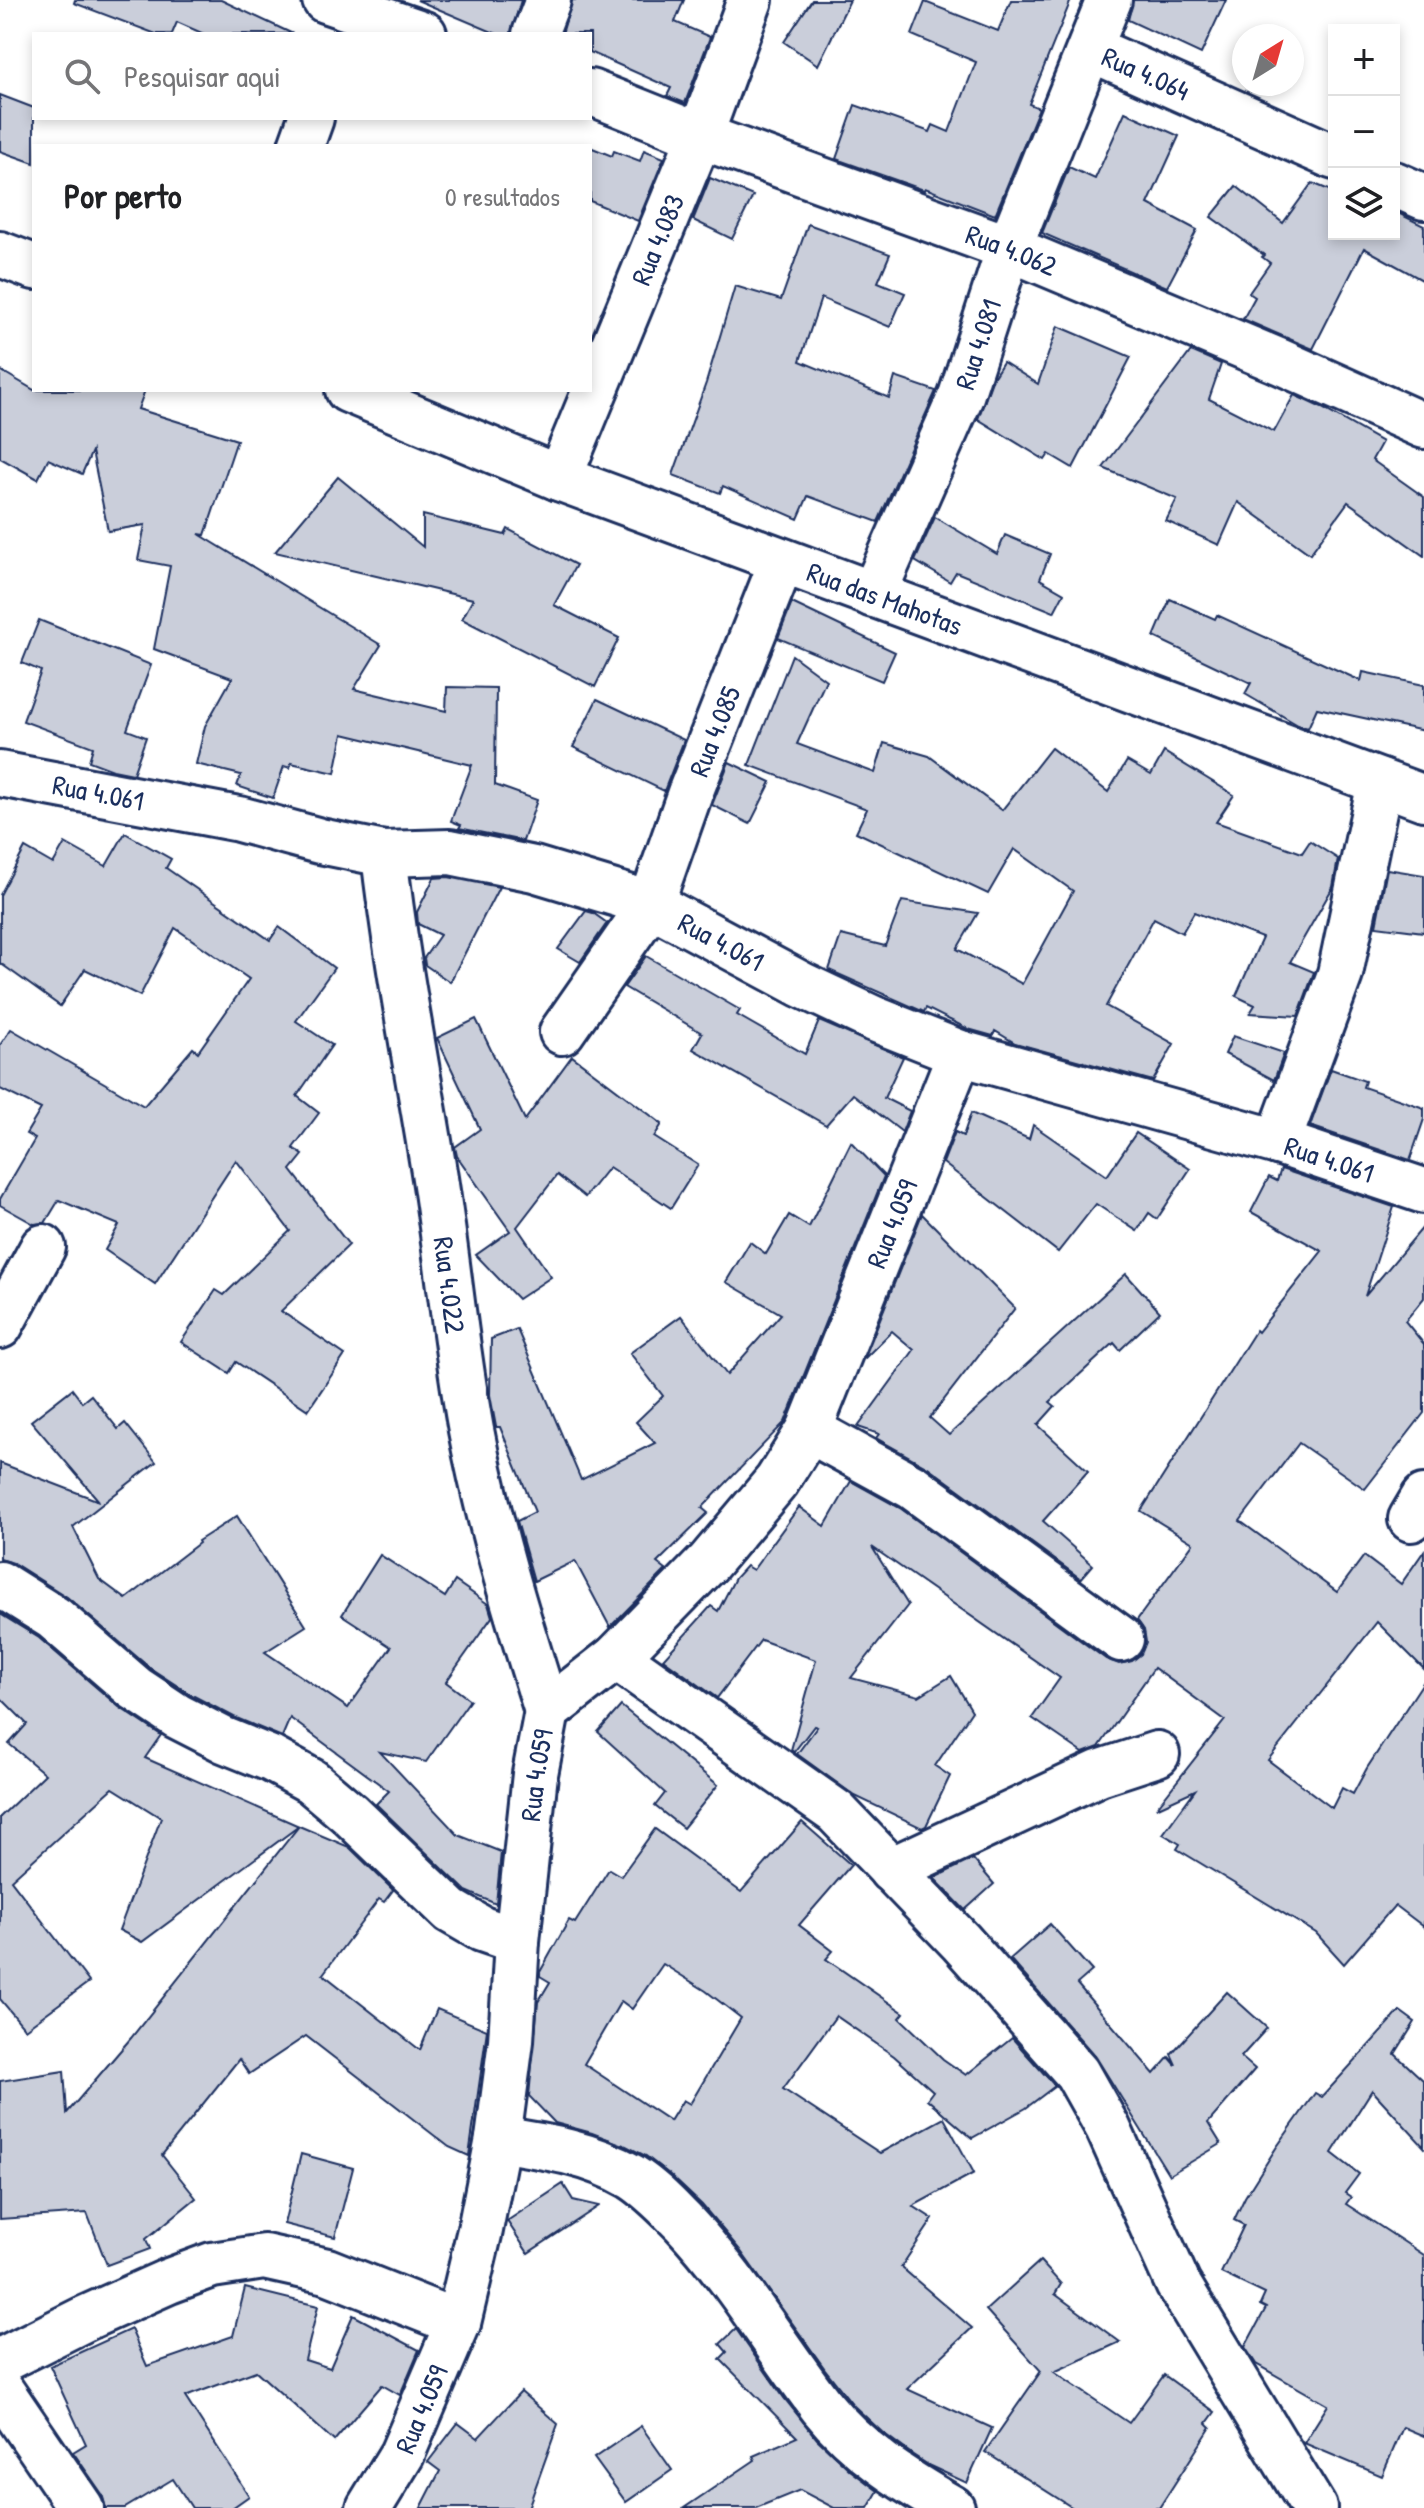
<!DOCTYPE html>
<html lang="pt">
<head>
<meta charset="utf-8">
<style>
  body { margin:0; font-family:"Patrick Hand",sans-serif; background:#f2f2f2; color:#202124 }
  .controls { position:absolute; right:24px; top:24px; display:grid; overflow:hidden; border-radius:0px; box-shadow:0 4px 12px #0003 }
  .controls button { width:72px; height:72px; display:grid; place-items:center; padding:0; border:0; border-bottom:2px solid #e0e0e0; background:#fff; color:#202124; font:40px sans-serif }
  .compass { position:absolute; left:1232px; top:24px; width:72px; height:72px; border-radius:50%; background:#fff; box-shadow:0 4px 12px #0003; rotate:37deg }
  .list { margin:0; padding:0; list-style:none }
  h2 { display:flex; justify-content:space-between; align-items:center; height:104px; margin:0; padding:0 32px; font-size:34px }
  h2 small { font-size:26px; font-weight:400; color:#757577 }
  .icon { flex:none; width:44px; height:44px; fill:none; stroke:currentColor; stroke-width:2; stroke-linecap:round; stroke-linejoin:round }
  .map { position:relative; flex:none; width:1424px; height:2508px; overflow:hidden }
  .search { position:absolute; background:#fff; box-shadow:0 4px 12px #0003; left:32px; top:32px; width:560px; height:88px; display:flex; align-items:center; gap:20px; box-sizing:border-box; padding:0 28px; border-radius:0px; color:#757577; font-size:30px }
  .panel { position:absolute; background:#fff; box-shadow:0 4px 12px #0003; left:32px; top:144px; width:560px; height:248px; border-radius:0px }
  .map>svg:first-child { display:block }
  .building { fill:#caceda; stroke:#1b2f5e; stroke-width:2; fill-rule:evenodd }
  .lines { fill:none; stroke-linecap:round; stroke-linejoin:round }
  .minor-casing { stroke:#1b2f5e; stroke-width:50 }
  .minor { stroke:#fff; stroke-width:44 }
  .labels { text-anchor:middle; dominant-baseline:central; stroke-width:8; stroke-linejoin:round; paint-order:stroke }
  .street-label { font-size:28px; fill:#1b2f5e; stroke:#fff }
</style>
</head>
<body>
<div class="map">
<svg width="1424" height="2508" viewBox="0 0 1424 2508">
  <rect width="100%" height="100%" fill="#fff"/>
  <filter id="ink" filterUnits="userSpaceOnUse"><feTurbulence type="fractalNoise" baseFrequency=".0125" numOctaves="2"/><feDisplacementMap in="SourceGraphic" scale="16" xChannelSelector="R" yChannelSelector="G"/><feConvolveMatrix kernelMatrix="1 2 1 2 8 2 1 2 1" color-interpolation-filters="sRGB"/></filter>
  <g filter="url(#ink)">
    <g class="building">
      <path d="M75,0H221L293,34H204L177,22L172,34H156L74,3Z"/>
      <path d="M417,0H521L511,34H497Z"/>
      <path d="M572,0H684L675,22L710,37L685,103L667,96L671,88L590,52V34H562Z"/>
      <path d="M812,0H850L818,65L784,42Z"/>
      <path d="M1011,0H1071L1029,104L1039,108L995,215L925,188L924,190L836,159L855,105L930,132L933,125L949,132L976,62L912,35L925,2L998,31Z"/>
      <path d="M1133,0H1226L1201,54L1128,20Z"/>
      <path d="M0,95L34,108V163L0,151Z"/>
      <path d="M1125,112L1179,136L1148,204L1197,230L1167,287L1042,233L1069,167L1095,179Z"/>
      <path d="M590,147L612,156L614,151L640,161L644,150L664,158L638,221L590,201Z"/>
      <path d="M710,178L753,196L732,239L693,220Z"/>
      <path d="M1312,183L1334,192V234H1394V211L1424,226V281L1364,248L1313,349L1243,319L1255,297L1249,293L1270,263L1262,257L1264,255L1211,217L1236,186L1283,223Z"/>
      <path d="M808,224L890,254L878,282L905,293L890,327L821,298L800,361L889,398L895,377L936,391L878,522L808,496L798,519L723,486L720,493L673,475L706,383L735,286L781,300Z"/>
      <path d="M1058,326L1131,357L1073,468L1049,454L1045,460L978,419L993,378L1003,362L1038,384Z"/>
      <path d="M1191,351L1221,364L1209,399L1274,432L1294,395L1322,408L1382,442L1372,460L1424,497V556L1348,502L1310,554L1238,502L1219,545L1166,521L1177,499L1103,468Z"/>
      <path d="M0,370L34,390H145L138,409L237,440L205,535L199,534L381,645L354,689L446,711L447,687L496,688L495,785L537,800L523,841L459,828L461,825L451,821L472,765L343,734L335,773L291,763L290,768L284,766L273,798L237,786L241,775L196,764L205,726L232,678L154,649L170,566L138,560L145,525L108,531L92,451L82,474L48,459L38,479L0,458Z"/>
      <path d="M338,477L423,547V515L505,535L508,529L576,565L554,605L619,638L595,687L462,619L473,599L275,552Z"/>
      <path d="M935,517L997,554L1005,535L1050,554L1040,579L1064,593L1054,612L956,572L950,582L915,561Z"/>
      <path d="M1170,599L1215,619L1217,615L1361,681L1363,672L1424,685V731L1317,708L1308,728L1298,725L1245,694L1251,683L1154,637Z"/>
      <path d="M792,603L895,652L882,681L778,638Z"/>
      <path d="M39,620L151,665L127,730L146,737L133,774L113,770L89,761L93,747L23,721L41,671L22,663Z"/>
      <path d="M792,655L826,680L797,744L875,773L884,743L929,756L1002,810L1051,748L1108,792L1127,761L1151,775L1164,752L1234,795L1216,822L1302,853L1310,841L1338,859L1333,887L1290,962L1314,972L1298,1016L1250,1013L1255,1005L1236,996L1262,938L1194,912L1182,933L1154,918L1106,1006L1174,1044L1153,1081L1015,1043L995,1031L993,1036L968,1029L926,1008L924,1012L829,970L841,935L885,946L902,901L978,913L957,949L1022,984L1073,891L1014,849L988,894L856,832L867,809L749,765Z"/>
      <path d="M597,699L684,740L664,791L573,747Z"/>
      <path d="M729,762L771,782L750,824L712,805Z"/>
      <path d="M125,833L171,859L166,868L270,940L279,927L334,968L296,1021L332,1045L297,1096L319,1113L293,1148L303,1155L291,1170L349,1245L281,1311L345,1355L308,1410L236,1362L229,1373L181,1342L216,1290L224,1295L290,1231L236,1160L155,1284L105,1250L119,1225L59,1200L45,1223L34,1224L0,1205V1199L35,1139L26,1134L41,1109L0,1089V1045L11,1029L144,1106L193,1048L198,1052L249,979L175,928L140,996L85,969L60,1006L0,963V895L25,848L53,864L65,843L106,866Z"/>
      <path d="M1387,869L1424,875V932L1376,926Z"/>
      <path d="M448,877L499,887L450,982L425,965L424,958L440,935L418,924L417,912L434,878Z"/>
      <path d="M586,911L593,913L607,923L580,962L558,949Z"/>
      <path d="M646,956L740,1010L737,1015L805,1054L819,1021L903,1057L884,1098L910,1111L902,1132L853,1094L826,1125L693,1049L702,1033L624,987Z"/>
      <path d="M476,1019L525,1120L572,1056L662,1124L654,1137L698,1165L671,1208L609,1167L585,1197L557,1175L517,1227L551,1277L518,1299L476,1255L510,1231L457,1156L455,1147L480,1129L437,1038Z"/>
      <path d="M1233,1036L1284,1053L1274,1080L1225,1054Z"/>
      <path d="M1331,1069L1365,1081L1363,1087L1424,1108V1119L1410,1160L1310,1126Z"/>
      <path d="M971,1113L1029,1139L1033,1125L1107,1176L1136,1133L1190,1169L1157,1219L1149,1213L1137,1231L1096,1204L1058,1252L943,1163L955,1132L963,1136Z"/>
      <path d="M851,1142L884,1176L785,1422L702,1508L708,1513L657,1563L666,1570L610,1627L575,1561L534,1581L517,1521L535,1512L500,1427H496L490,1395L491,1339L517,1329L581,1480L655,1443L636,1422L663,1396L630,1353L681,1316L727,1375L781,1314L726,1282L750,1242L766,1254L789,1215L809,1227Z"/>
      <path d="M1281,1169L1394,1207L1365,1296L1424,1226V1298L1405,1321L1424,1344V1413L1365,1489L1299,1443L1240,1521L1337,1592L1364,1556L1401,1584L1424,1551V1669L1377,1622L1268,1760L1332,1808L1342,1788L1353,1794L1367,1768L1424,1681V1927L1395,1905L1344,1964L1316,1933L1177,1849L1180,1844L1163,1834L1195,1790L1156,1808L1225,1720L1154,1668L1099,1747L1083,1753L1032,1718L1060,1678L872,1547L908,1605L851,1678L919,1696L951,1676L972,1711L935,1766L950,1776L926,1826L922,1828L855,1796L797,1754L817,1727L814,1726L794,1752L791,1750L816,1660L761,1640L717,1698L663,1659L711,1606L718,1611L735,1578L746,1566L753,1570L799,1507L825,1526L851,1481L900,1508L1106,1659L1119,1664L1132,1661L1141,1654L1146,1642L1144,1630L1137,1620L1193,1543L1141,1511L1256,1330L1258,1332L1322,1251L1251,1212L1269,1177L1277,1181Z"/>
      <path d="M922,1214L1015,1308L930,1418L949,1435L1126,1274L1160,1312L1120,1350L1114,1343L1050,1402L1055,1406L1038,1425L1088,1471L1043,1521L1093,1565L1081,1579L928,1467L876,1438L879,1434L858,1427L914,1350L892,1331L864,1359Z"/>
      <path d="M72,1389L82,1402L91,1395L118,1429L125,1423L156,1462L73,1527L99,1579L126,1599L199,1543L198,1541L237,1516L306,1626L265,1652L348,1708L391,1647L342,1615L380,1555L445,1597L455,1581L488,1604L492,1617L446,1682L470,1700L426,1762L380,1752L458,1835L501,1852L496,1904L466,1891L376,1804L389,1791L290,1718L282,1737L234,1717L190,1694L150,1668L67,1597L13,1563L0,1559V1463L99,1501L31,1421Z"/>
      <path d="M0,1614L39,1638L119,1707L161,1735L145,1758L299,1826L142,1942L119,1930L161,1818L113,1788L11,1880L89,1982L25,2029L0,1999V1817L45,1774L9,1744L27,1724L0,1697Z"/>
      <path d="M621,1706L718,1785L683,1828L655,1806L665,1793L598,1732Z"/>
      <path d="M802,1822L851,1865L799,1925L833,1951L826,1959L904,2013L900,2018L943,2059L966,2075L1012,2038L1055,2086L1026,2108L972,2138L927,2099L933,2091L894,2056L836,2016L783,2089L880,2153L944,2118L974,2173L913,2206L933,2219L901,2267L972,2328L907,2389L992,2428L967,2483L930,2466L913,2455L882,2432L854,2406L825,2369L740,2250L702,2205L669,2174L646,2156L626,2146L592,2133L555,2123L529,2096L538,2002L550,1982L540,1976V1972L569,1920L575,1923L609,1869L621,1876L655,1829L741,1892ZM663,1964L706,1991L741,2018L690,2104L683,2100L670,2121L584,2064L621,2001L632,2009Z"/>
      <path d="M299,1826L349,1847L393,1890L384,1902L379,1899L323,1974L420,2050L437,2009L487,2030L469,2156L449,2147L306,2036L249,2074L239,2059L162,2155L196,2198L146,2239L150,2249L107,2265L87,2213L0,2219V2081L64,2071L67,2113L131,2038Z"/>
      <path d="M973,1859L994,1884L965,1910L934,1878Z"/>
      <path d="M1050,1924L1092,1971L1077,1984L1154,2074L1169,2057L1176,2065L1171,2054L1227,1992L1267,2028L1241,2057L1255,2069L1208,2123L1221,2144L1169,2175L1096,2057L1010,1959Z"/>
      <path d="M1400,2011L1415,2022L1395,2054L1424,2081V2147L1372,2090L1332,2153L1359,2174L1345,2193L1351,2197L1346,2204L1424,2255V2436L1403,2427L1382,2476L1304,2443L1328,2405L1256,2364L1245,2347L1266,2308L1260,2305L1265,2294L1221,2273L1244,2225L1234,2220L1245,2197L1276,2148L1315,2093L1322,2097Z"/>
      <path d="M301,2154L353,2168L335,2237L284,2224Z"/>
      <path d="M563,2184L573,2200L599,2206L528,2253L507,2221Z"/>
      <path d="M1040,2261L1061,2284L1055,2294L1120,2342L1054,2372L1129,2423L1164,2375L1215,2412L1207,2423L1211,2427L1159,2508H1073L985,2452L1041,2371L986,2310Z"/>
      <path d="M245,2288L318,2306L305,2360L330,2368L353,2315L419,2350L400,2395L382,2385L334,2441L256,2371L185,2397L249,2496L232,2508H192L173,2479L125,2508H106L102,2494L73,2452L86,2444L50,2366L131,2329L147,2366L233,2336Z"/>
      <path d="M736,2329L784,2398L817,2439L850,2470L878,2491L868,2508H834L800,2490L756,2508H684L755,2460L753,2456L797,2437L720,2359L727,2352L720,2344Z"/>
      <path d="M521,2392L558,2424L528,2508H421L440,2471L428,2462L458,2423L478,2438Z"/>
      <path d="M641,2426L672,2470L626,2502L594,2458Z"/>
    </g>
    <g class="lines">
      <defs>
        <g id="minor">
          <path d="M325,0L424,34"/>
          <path d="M535,34L548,0"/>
          <path id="s1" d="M1091,49L1334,157"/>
          <path id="s2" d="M590,92L700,136L1009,248L1281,362L1424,426"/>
          <path d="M301,146L311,118"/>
          <path d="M1394,184L1424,197"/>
          <path d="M0,254L34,267"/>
          <path id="s3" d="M348,390L559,478L1424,798"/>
          <path id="s4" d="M559,478L700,136L750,0"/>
          <path id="s5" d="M873,595L961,396L1009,248L1109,0"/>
          <path id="s6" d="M0,774L239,819L320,841L384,854L450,852L534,869L651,904L802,985L872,1018L960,1053L1278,1142L1424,1191"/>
          <path id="s7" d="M384,854C396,961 417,1066 434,1172C448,1258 455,1344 471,1430C489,1525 518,1619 547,1711"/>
          <path id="s8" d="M562,1032L651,904L690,793L782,561"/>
          <path d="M1278,1142L1340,974L1380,782"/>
          <path d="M0,1326L43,1247"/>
          <path d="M809,1430L913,1487L1121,1639"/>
          <path d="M1411,1519L1424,1497"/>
          <path d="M0,1584L54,1618L135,1688L177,1716L224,1740L271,1759L311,1781L350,1814L451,1911L482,1929L517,1941"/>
          <path d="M616,1657L836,1812L961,1942L1077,2073L1108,2128L1178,2284L1314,2508"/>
          <path d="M891,1870L1099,1773L1157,1754"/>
          <path d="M498,2139C544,2146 591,2153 632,2177C651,2189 667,2206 683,2222C736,2278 775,2346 822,2407C857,2451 905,2481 952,2508"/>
          <path d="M0,2361L86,2318L169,2281L212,2265L264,2257L327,2271L458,2323"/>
          <path d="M0,2389L81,2508"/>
          <path id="s9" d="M369,2508L402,2454L458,2323L480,2230L498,2139L511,2041L517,1941L535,1774L547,1711L616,1657L709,1562L777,1481L809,1430L960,1053"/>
        </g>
      </defs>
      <use href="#minor" class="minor-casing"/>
      <use href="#minor" class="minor"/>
    </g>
  </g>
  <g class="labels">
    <g class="street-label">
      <text stroke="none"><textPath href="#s1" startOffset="60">Rua 4.064</textPath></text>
      <text stroke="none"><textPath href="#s4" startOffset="258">Rua 4.083</textPath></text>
      <text stroke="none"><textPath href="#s2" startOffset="450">Rua 4.062</textPath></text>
      <text stroke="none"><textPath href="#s5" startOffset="272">Rua 4.081</textPath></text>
      <text stroke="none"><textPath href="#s3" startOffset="576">Rua das Mahotas</textPath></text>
      <text stroke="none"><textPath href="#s8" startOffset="340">Rua 4.085</textPath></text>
      <text stroke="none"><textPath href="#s6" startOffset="100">Rua 4.061</textPath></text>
      <text stroke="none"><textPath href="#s6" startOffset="746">Rua 4.061</textPath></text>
      <text stroke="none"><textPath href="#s6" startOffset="1394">Rua 4.061</textPath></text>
      <text stroke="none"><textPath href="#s9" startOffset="1434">Rua 4.059</textPath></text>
      <text stroke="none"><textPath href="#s7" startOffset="436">Rua 4.022</textPath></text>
      <text stroke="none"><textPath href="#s9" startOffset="760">Rua 4.059</textPath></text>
      <text stroke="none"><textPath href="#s9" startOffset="112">Rua 4.059</textPath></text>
    </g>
  </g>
</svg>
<div class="controls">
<button>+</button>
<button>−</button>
<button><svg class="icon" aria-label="layers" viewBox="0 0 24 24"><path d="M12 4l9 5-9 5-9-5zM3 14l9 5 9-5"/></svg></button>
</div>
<svg class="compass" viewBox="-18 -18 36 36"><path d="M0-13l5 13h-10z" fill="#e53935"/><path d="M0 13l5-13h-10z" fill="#757577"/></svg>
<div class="search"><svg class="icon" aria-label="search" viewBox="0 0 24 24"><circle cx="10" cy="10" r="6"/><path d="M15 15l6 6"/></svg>Pesquisar aqui</div>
<section class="panel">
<h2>Por perto<small>0 resultados</small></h2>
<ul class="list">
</ul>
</section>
</div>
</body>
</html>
